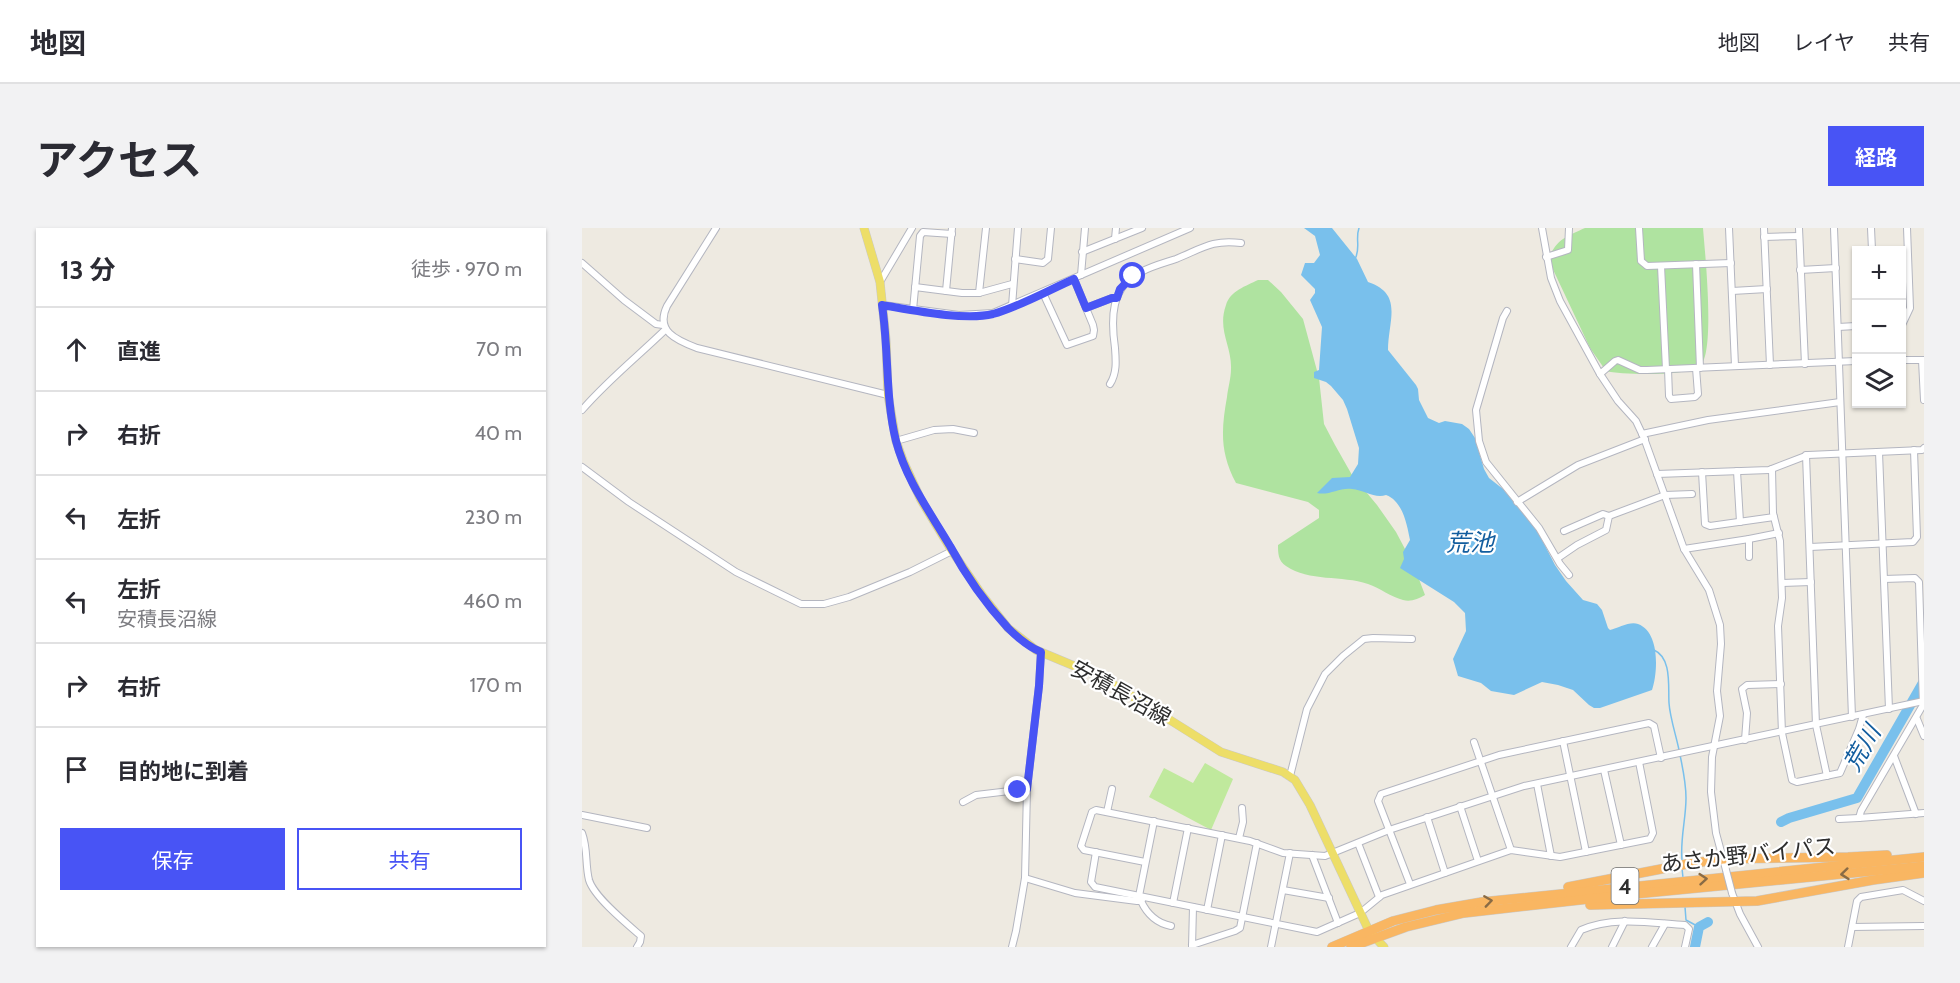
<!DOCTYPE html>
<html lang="ja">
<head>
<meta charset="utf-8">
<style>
  body { margin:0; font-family:Cabin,"Noto Sans JP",sans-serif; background:#f2f2f3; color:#2b2b33 }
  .controls { position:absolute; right:18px; top:18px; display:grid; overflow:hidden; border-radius:0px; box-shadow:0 2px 4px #0004 }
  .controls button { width:54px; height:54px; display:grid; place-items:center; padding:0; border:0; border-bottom:2px solid #e1e1e2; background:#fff; color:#2b2b33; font:30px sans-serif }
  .stop { position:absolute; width:18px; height:18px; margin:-14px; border:4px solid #4854f5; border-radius:50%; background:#fff }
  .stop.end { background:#4854f5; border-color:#fff; box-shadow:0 2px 6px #0008 }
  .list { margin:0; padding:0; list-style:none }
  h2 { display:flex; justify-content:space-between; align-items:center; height:78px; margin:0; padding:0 24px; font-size:26px }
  h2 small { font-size:20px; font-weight:400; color:#7c7c81 }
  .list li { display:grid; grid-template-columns:39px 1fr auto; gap:18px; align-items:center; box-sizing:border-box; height:84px; padding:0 24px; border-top:2px solid #e1e1e2 }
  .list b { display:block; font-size:22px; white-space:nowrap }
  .list p { margin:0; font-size:20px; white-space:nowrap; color:#7c7c81 }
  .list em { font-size:20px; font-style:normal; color:#7c7c81 }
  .actions { display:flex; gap:12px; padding:18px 24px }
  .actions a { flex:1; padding:14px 0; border:2px solid #4854f5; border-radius:0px; text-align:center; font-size:21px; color:#4854f5 }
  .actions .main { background:#4854f5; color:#fff }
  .icon { flex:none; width:33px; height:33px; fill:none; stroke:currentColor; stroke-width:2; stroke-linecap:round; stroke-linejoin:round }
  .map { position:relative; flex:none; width:1342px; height:719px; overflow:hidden; border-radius:0px }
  header { display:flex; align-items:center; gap:36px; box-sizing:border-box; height:84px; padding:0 30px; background:#fff; border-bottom:2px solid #e1e1e2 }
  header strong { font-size:28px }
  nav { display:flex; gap:33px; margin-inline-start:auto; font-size:21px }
  .intro { display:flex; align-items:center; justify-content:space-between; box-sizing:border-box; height:144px; padding:0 36px }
  h1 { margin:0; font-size:42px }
  .button { padding:15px 27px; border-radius:0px; background:#4854f5; color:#fff; font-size:21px; font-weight:700 }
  main { display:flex; gap:36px; padding:0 36px }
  aside { flex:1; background:#fff; border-radius:0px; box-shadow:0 2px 4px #0004 }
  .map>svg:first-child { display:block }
  .green { fill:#afe3a0 }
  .pitch { fill:#c0e99d }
  .water { fill:#79c0ec }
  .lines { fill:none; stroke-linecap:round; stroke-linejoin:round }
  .stream { stroke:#79c0ec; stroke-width:1.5 }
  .river { stroke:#79c0ec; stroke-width:10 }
  .minor-casing { stroke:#b4b6c0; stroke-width:8 }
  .major-casing { stroke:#c9c9c9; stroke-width:9 }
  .highway-casing { stroke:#c9c9c9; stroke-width:10 }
  .minor { stroke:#fff; stroke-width:6 }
  .major { stroke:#edde68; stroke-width:8 }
  .highway { stroke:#f9b662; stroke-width:9 }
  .minor-bridge-casing { stroke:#b4b6c0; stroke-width:8; stroke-linecap:butt }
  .minor-bridge { stroke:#fff; stroke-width:6 }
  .oneway { stroke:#896b45 }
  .route { stroke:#4854f5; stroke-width:8 }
  .labels { text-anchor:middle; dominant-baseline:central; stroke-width:4.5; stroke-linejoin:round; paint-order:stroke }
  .shield { fill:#fff; stroke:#6d6d6d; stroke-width:1.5 }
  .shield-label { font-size:21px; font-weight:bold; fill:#2e2e2e }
  .street-label { font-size:22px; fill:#2e2e2e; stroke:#fff }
  .water-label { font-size:24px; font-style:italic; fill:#125d9e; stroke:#fff }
</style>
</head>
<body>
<header>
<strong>地図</strong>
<nav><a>地図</a><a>レイヤ</a><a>共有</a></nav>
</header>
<div class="intro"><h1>アクセス</h1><a class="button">経路</a></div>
<main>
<aside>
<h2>13 分<small>徒歩 · 970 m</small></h2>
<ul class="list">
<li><svg class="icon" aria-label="ahead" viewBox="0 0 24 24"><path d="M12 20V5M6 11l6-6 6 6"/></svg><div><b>直進</b></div><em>70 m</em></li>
<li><svg class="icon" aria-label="right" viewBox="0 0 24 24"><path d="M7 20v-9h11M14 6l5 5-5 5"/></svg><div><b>右折</b></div><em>40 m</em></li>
<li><svg class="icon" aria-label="left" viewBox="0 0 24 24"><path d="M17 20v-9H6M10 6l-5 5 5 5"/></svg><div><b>左折</b></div><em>230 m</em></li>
<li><svg class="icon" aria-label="left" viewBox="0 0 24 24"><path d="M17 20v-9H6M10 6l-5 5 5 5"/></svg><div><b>左折</b><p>安積長沼線</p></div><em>460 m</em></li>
<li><svg class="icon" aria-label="right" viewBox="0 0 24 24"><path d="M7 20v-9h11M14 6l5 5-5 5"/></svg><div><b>右折</b></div><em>170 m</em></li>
<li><svg class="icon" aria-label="arrive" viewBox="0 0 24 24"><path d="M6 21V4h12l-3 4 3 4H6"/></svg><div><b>目的地に到着</b></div></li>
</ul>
<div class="actions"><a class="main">保存</a><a>共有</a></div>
</aside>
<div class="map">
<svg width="1342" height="719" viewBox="0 0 1342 719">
  <rect width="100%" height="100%" fill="#eeeae1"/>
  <g class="green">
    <path d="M1003,0H1121C1123,25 1133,121 1119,137C1109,149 1040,147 1024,143L1008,120L967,33C971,13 985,8 1003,0Z"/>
    <path d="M676,52H686L699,64L721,91L737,150L742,196L753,217L770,247L795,277L814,304L832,338L843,367C836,371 829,374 821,372C809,369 798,360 786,356C760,347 727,354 704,338C696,333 696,325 696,317L737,290V282L726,274L654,255C638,225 639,202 645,169C646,160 649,150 649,141C650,118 635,102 644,77C648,63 664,58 676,52Z"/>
  </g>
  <path class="pitch" d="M623,535L651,551L629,602L567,569L582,540L611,555Z"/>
  <path class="water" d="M722,0H750L775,31L786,54C822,66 806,93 806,122L834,157L836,161L837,172L846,190L857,195L863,193L880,196L887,201L893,210L902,241L907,250L921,261L955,302L973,337L984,353L1001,372L1015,376L1020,382L1026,400L1028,402C1036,400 1048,393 1056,396C1078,404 1076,444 1070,462L1018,480H1012L1007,477L991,462L976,457L960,454L932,467L909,463L899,455L876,448L871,431L884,403L883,385L872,374L818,340L822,331L821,324L828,312C825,297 821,273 804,267C793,271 782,262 770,261C758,259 747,268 735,265L750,250L768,249L776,236L777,220L765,181L761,172L749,158L744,154L732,150V144L737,142L740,99L728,72L733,65V61L719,47L723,35H732L738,27L733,8Z"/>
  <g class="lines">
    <g class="stream">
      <path d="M773,31C779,20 773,11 777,0"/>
      <path d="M1072,422C1090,430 1086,458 1087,475C1088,490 1094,507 1097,522"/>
      <path d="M1098,527C1101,541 1104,555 1104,570C1104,591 1098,611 1100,632"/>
      <path d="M1100,640L1101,650"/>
      <path d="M1103,679L1104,692L1117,699"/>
    </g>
    <g class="river">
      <path d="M1199,594L1207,590L1275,570L1342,453"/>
      <path d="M1113,719L1117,699L1126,694"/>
    </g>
    <defs>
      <g id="minor">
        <path d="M134,0L85,78C73,103 94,112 115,120L306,167"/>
        <path d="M960,0L969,50L978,73L1018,146L1036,173L1054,193L1062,210L1102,321L1127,362L1138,397L1139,416L1135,463L1138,488L1130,529L1129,564L1134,605L1144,642"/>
        <path d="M1057,0L1059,33L1065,38L1149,35"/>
        <path d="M1147,0L1153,138"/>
        <path d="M1182,0L1188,137"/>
        <path d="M1217,0L1223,136"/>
        <path d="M1252,0L1270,489"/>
        <path d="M1289,0L1290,22"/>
        <path d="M1182,9L1217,8"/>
        <path d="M533,11L534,0"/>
        <path d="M500,24L560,0"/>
        <path d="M964,29L986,22L987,0"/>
        <path d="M433,31L461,35L466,31L469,0"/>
        <path d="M0,35L42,72L74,96L81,97"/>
        <path d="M1114,36L1118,140"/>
        <path d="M1079,38L1084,141"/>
        <path d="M1218,42L1254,40"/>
        <path d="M499,47L503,0"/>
        <path d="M298,54L330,0"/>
        <path d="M333,59L380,65H397L430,56"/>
        <path d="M364,63L370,0"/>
        <path d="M1150,63L1185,61"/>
        <path d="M397,65L404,0"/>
        <path d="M461,65L485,117L511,108L512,102L511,97L492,51"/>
        <path d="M301,77L377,87L411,85L608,0"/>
        <path d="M430,78L436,0"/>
        <path d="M504,80L530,70H535"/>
        <path d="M331,82L338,8L341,4L370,6"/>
        <path d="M925,83L921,90L894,182L897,213L904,234L957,300L978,336L987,347"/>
        <path d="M1320,97L1328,80L1325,0"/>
        <path d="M1256,99L1274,98"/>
        <path d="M1320,132H1341"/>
        <path d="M1340,132L1342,172"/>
        <path d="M1086,141L1087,168L1089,171L1113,169L1116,166L1114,140"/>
        <path d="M1018,146L1033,133L1036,132L1058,142H1065L1274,133"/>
        <path d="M528,156C535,145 534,133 533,120C529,92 528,58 559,44C570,38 582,35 594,31C619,21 630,11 659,15"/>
        <path d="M0,182C25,153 55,129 83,102"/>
        <path d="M1060,206L1126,192L1258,174"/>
        <path d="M314,213L352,202L371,201L392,205"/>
        <path d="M1297,224L1307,481"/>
        <path d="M1224,227L1234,497L1245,548"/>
        <path d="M0,239L47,274L154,344L219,376H242L267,369L328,344L370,323"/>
        <path d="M1190,241L1191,285L1198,313L1200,370L1196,398L1200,505L1210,552L1215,554L1258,545L1277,501L1281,487"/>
        <path d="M1155,243L1158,294"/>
        <path d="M1120,244L1123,296L1128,298L1192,289"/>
        <path d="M1075,246L1187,242L1226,227L1340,222L1342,220"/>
        <path d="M935,274L996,237L1063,211"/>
        <path d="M982,303L1021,286L1027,288L1083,267L1110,266"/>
        <path d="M1228,319L1331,314L1335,309L1332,222"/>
        <path d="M1102,321L1167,311L1197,305"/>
        <path d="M1167,329V311"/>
        <path d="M976,330L995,317L1024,302L1027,288"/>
        <path d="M1302,351L1333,350L1337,354L1341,477L1279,583L1277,590L1342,585"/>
        <path d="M1200,355L1229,354"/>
        <path d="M1335,491L1342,508"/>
        <path d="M1163,512L1165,485L1160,461L1165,457L1199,456"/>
        <path d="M981,513L1004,624"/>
        <path d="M892,514L929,622"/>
        <path d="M1312,528L1334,586"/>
        <path d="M1022,542L1039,617"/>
        <path d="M708,548L725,481L743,446L761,428L782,411L791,410L830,411"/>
        <path d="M955,556L969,628"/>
        <path d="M381,574L394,567L445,561"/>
        <path d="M878,578L896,633"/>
        <path d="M525,584L530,561"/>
        <path d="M0,587L65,600"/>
        <path d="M845,589L863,645"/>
        <path d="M1257,591L1277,590"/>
        <path d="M0,605C6,621 3,636 7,652C12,669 45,696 59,708L58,714L55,719"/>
        <path d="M657,610L661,594L660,580"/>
        <path d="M776,615L797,669"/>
        <path d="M514,624L509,654L513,659L735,704L778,685L800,667L929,622L978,629L1068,611L1071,605L1057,534"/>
        <path d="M730,627L756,695"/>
        <path d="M563,634L502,622L499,618L510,584L514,582L668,613L701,625L743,628L807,602L942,558L1342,473"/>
        <path d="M443,650L493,665L555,673H559L561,670"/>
        <path d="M828,656L796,573L799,566L917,527L1067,495L1072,498L1079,530"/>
        <path d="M701,662L747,670"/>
        <path d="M1150,665L1158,686L1176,719"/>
        <path d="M557,668L572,593"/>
        <path d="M559,673C565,686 574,695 589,698"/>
        <path d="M591,675L606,600"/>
        <path d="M625,682L640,607"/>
        <path d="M1270,699L1342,698"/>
        <path d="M610,717L653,703L658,700L675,615"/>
        <path d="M430,719L434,703L443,650L445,561L457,458L459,424"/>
        <path d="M610,719L611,679"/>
        <path d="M689,719L708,625"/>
        <path d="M989,719L999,702C1032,688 1069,695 1103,697L1107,701L1103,719"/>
        <path d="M1030,719L1043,693"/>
        <path d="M1070,719L1083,696"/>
        <path d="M1266,719L1275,673L1279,669L1321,662L1342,673"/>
      </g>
      <path id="major" d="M282,0L298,54L304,112L306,167L314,213L322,235L339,272L370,323L400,367L426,400L454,422L521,450L639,524L701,544L713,552L728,577L787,703L802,719"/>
      <g id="highway">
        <path d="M986,659L1105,636L1141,631L1266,629L1305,627"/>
        <path d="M1008,677L1175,673L1291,652L1342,645"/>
        <path d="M750,719L811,693L854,682L900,674L1342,629"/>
        <path d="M769,719L824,699L882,685L1043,667L1342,638"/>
      </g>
    </defs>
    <use href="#minor" class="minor-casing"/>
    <use href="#major" class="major-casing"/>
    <use href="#highway" class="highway-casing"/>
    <use href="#minor" class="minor"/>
    <use href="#major" class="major"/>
    <use href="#highway" class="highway"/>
    <defs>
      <path id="minor-bridge" d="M1144,642L1150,665"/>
    </defs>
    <use href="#minor-bridge" class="minor-bridge-casing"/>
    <use href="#minor-bridge" class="minor-bridge"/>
  </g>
  <defs><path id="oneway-chevron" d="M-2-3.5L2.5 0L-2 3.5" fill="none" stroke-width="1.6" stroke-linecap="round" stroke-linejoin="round" transform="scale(1.5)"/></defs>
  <g class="oneway">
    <use href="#oneway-chevron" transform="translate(1263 646) rotate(174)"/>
    <use href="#oneway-chevron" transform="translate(1121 651) rotate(-5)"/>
    <use href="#oneway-chevron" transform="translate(906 673) rotate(-8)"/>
  </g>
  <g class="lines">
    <path class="route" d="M436,562L445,561L457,458L459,424C447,419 435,409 426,400C404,376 383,346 368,318C348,284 324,252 314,213C303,169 307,123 300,77C330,82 382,93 411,86C437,79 467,62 492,51L504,80L530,70H535L538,61L551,48"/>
  </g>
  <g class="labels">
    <rect class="shield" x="1029.5" y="640" width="27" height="36" rx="4.5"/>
    <g class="shield-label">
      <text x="1043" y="658">4</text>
    </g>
    <g class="street-label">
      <text transform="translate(539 465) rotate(29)">安積長沼線</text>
      <text transform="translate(1166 627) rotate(-6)">あさか野バイパス</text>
    </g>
    <g class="water-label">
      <text x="888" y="314">荒池</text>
      <text transform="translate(1280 520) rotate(-60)">荒川</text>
    </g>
  </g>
</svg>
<div class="controls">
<button>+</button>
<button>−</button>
<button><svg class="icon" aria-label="layers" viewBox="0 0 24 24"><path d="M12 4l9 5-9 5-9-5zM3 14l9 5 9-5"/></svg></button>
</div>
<div class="stop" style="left:551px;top:48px"></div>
<div class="stop end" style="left:436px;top:562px"></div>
</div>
</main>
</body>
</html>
